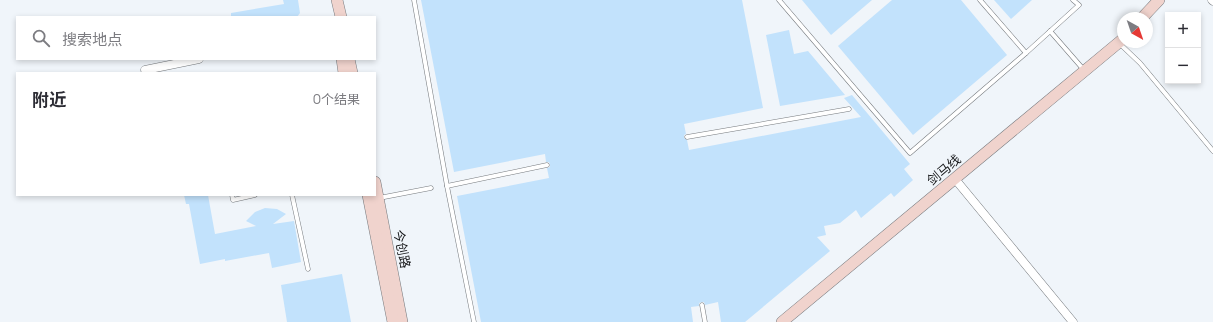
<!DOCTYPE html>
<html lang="zh">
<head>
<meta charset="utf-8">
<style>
  body { margin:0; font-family:"Space Grotesk","Noto Sans SC",sans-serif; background:#f7f7f7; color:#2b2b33 }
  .controls { position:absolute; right:12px; top:12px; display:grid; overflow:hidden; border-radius:0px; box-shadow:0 2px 6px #0003 }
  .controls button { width:36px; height:36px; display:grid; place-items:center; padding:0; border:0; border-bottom:1px solid #e1e1e2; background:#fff; color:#2b2b33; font:20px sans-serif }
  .compass { position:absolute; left:1117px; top:12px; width:36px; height:36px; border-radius:50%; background:#fff; box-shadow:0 2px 6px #0003; rotate:140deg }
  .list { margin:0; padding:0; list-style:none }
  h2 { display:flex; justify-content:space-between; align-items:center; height:52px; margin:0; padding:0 16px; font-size:17px }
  h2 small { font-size:13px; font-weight:400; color:#7c7c81 }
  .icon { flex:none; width:22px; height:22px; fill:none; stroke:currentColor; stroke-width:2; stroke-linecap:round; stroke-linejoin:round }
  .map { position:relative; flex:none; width:1213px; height:322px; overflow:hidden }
  .search { position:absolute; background:#fff; box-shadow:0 2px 6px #0003; left:16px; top:16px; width:360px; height:44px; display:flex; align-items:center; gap:10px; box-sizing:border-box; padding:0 14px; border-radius:0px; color:#7c7c81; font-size:15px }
  .panel { position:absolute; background:#fff; box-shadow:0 2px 6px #0003; left:16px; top:72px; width:360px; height:124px; border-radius:0px }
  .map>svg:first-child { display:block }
  .building { fill:#c2e2fc }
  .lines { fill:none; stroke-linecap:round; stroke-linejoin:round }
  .service-casing { stroke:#767a7e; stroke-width:5 }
  .minor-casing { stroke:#767a7e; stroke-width:9 }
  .secondary-casing { stroke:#767a7e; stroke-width:12 }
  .service { stroke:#fff; stroke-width:4 }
  .minor { stroke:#fff; stroke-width:8 }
  .secondary { stroke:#f0d3cd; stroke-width:11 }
  .labels { text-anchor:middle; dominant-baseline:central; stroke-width:3; stroke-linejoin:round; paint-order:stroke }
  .street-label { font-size:13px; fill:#141517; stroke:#f0f5fa }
</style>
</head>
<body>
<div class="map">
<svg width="1213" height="322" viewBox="0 0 1213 322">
  <rect width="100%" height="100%" fill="#f0f5fa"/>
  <g class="building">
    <path d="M283,0H298L300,13L297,17H231V13L284,4Z"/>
    <path d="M421,0H742L763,108L684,124L686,134L684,135V138L687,140L689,150L861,117L844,98L852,95L910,164L904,169L913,180L894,197L891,193L861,218L856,210L840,223L824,226L826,235L817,237L830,251L745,322H721L718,302L705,305L704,302H702L699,303V306L691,307L693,322H481L457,196L549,178L547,168L550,167V165L549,162H546L545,154L454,172Z"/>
    <path d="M802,0H872L831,35Z"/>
    <path d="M892,0H961L1007,55L913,135L838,46Z"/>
    <path d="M994,0H1032L1011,19Z"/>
    <path d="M789,30L794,54L808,51L845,95L780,106L766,35Z"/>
    <path d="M184,195H208L215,234L256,226L246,221L255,212L265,208L277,209L286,214L273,224L294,221L301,262L272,268L269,253L225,261V259L200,264L189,204H186Z"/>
    <path d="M342,274L351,322H287L281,285Z"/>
  </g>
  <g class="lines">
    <defs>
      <g id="service">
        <path d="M414,0L447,186L474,322"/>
        <path d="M779,0L910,153L1026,53L1079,5L1073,0"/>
        <path d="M980,0L1026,53"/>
        <path d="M1050,31L1084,70"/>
        <path d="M1119,43L1140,63L1213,151"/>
        <path d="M687,137L849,109"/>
        <path d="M447,186L547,165"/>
        <path d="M232,195L233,200L255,195"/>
        <path d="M292,195L308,269"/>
        <path d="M379,198L431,188"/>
        <path d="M702,305L705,322"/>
      </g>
      <g id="minor">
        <path d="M1212,0L1213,1"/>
        <path d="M145,70L199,59"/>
        <path d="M955,179L1073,322"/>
      </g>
      <g id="secondary">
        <path d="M337,0L341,17"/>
        <path d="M1142,18L1159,0"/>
        <path d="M342,59L344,73"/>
        <path d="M349,59L352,73"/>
        <path d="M375,182L402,322"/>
        <path d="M368,195L393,322"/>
        <path d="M782,322L1123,39"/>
      </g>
    </defs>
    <use href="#service" class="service-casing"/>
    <use href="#minor" class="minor-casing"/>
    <use href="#secondary" class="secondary-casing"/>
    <use href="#service" class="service"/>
    <use href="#minor" class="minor"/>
    <use href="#secondary" class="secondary"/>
  </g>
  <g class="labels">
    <g class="street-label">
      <text transform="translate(944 170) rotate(-40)">剑马线</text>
      <text transform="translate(402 249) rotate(79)">今创路</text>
    </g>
  </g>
</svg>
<div class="controls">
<button>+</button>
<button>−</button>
</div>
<svg class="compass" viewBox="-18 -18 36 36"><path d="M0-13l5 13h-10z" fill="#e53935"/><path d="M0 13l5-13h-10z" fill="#7c7c81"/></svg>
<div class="search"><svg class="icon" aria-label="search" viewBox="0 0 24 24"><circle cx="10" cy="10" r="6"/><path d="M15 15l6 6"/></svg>搜索地点</div>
<section class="panel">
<h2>附近<small>0个结果</small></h2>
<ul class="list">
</ul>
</section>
</div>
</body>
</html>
